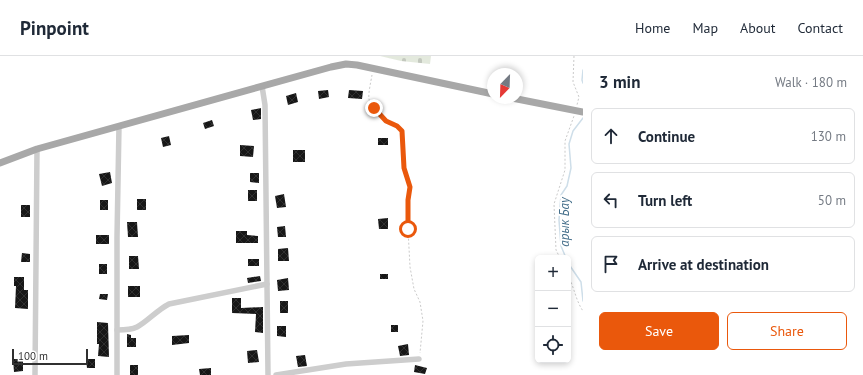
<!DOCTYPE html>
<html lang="en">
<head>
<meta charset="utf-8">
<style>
  body { margin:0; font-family:"PT Sans",sans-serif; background:#f6f6f7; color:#1f2937 }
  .controls { position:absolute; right:12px; bottom:12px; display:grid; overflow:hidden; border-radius:6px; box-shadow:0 2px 6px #0003 }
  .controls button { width:36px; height:36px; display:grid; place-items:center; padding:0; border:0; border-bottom:1px solid #e0e1e3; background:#fff; color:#1f2937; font:20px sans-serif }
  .compass { position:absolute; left:487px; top:12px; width:36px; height:36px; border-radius:50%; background:#fff; box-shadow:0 2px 6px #0003; rotate:203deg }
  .scale { position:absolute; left:12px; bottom:10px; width:76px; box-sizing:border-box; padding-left:4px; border:2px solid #303030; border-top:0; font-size:11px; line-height:14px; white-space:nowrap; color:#303030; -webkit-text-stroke:3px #fff; paint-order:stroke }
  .stop { position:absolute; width:12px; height:12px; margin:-9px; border:3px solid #ea580c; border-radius:50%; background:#fff }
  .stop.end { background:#ea580c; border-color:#fff; box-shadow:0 1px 4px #0008 }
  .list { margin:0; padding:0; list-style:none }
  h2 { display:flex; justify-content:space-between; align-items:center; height:52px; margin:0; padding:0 16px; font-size:17px }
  h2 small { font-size:13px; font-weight:400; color:#747a83 }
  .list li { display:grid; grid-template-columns:26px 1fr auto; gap:12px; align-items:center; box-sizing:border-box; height:56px; margin:0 8px 8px; padding:0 8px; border:1px solid #e0e1e3; border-radius:6px }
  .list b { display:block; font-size:15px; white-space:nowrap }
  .list em { font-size:13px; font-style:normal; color:#747a83 }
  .actions { display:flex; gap:8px; padding:12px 16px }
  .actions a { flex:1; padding:9px 0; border:1px solid #ea580c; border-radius:6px; text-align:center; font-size:14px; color:#ea580c }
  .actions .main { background:#ea580c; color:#fff }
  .icon { flex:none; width:22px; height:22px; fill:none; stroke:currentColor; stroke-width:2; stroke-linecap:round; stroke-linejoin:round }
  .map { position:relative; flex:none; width:583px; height:319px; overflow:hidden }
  header { display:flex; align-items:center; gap:24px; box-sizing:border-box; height:56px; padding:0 20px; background:#fff; border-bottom:1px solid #e0e1e3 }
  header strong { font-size:19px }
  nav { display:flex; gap:22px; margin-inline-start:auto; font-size:14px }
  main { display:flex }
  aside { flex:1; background:#fff }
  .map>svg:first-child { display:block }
  .cemetery { fill:url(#cemetery-stones) }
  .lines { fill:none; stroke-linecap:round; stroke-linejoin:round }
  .stream { stroke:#cedee9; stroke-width:1.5 }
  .building { fill:url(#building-cross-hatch) }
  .path { stroke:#cacaca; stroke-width:1; stroke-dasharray:2 2; stroke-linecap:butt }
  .minor { stroke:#cdcdcd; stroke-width:5.5 }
  .major { stroke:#a8a8a8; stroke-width:7 }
  .route { stroke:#ea580c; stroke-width:5 }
  .labels { text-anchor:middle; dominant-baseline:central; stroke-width:4; stroke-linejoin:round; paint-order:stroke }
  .water-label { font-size:13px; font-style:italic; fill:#456f8b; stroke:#fff }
</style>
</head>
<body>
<header>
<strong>Pinpoint</strong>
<nav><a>Home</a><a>Map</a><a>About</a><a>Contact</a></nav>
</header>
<main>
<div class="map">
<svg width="583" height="319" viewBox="0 0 583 319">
  <defs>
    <pattern id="cemetery-stones" width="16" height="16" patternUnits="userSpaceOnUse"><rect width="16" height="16" fill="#e3e9dd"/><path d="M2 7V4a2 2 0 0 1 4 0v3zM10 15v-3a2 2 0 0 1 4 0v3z" fill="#c3c8be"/></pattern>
    <pattern id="building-cross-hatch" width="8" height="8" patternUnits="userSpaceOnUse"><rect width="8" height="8" fill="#171717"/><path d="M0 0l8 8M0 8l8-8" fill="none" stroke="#303030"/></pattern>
  </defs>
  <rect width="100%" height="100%" fill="#fff"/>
  <path class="cemetery" d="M380,0H431L430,8L401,5Z"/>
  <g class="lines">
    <g class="stream">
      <path d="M583,14L582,24L583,27"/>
      <path d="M566,202L561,190L559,164L561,139L567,130L571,112L569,88L573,75L583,62"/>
      <path d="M568,207L581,226L583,245"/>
    </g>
  </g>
  <g class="building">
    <path d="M328,34L329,41L319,43L318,35Z"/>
    <path d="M349,34L363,35L362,43L348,42Z"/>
    <path d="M296,37L298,46L288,49L286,40Z"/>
    <path d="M261,52V63L253,64L251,54Z"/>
    <path d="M212,64L214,70L205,73L203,67Z"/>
    <path d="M169,80L171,89L163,91L161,82Z"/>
    <rect x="378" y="82" width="10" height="7"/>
    <path d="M240,89L254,90L253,101L240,100Z"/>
    <rect x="293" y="94" width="12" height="12"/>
    <path d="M110,116L112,127L102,130L99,118Z"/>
    <path d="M250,117H259V127L250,126Z"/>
    <rect x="248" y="134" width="9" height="11"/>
    <path d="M284,138L286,151L277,152L275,140Z"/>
    <rect x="137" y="143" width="9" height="11"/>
    <rect x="100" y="144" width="8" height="10"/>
    <rect x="21" y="149" width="9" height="12"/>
    <path d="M388,162V173H379L378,163Z"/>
    <path d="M127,166H137L138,181H128Z"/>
    <path d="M285,170L286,181H278L277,171Z"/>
    <path d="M236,175H247V179L258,180V187H236Z"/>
    <rect x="96" y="179" width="13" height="9"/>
    <path d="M288,192L289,205H278V193Z"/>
    <path d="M22,197L30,198V206H21Z"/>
    <path d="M129,200H138L139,213H129Z"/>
    <rect x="248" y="203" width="11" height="7"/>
    <rect x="99" y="208" width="8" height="10"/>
    <rect x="380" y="218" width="8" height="5"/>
    <path d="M260,220L261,225L248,227L247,222Z"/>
    <path d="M14,221H24V234H28V253L15,252L16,230H14Z"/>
    <path d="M288,222L289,234L278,235L277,224Z"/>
    <rect x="128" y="230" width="12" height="11"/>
    <path d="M100,238H108L107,244L99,243Z"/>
    <path d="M232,242H241V252L263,251V277L255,276L256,258L232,257Z"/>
    <rect x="280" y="245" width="8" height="12"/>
    <path d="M97,266L108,267L109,301L98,300L99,288H97Z"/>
    <rect x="391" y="269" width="7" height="7"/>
    <path d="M277,270H286V281L277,280Z"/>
    <path d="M127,278L131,279V282H136V291H127Z"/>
    <path d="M189,279V287L172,289V280Z"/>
    <path d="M408,288L409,299L400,300L398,290Z"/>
    <path d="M257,294L259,306L248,307L247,295Z"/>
    <path d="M305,299L307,310L298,311L296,300Z"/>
    <path d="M13,303H23V315L14,316Z"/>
    <path d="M86,303H95V312H87Z"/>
    <rect x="130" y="309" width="8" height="10"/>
    <path d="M415,309L427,312L425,318L414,316Z"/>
    <path d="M211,312V319H200L199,313Z"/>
  </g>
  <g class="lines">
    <g class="path">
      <path d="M574,0L573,26L579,41L577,49"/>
      <path d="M372,19C371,25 368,38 369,43C372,58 393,66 402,75L404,112L410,131L408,144V173L410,211L414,233L420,246L423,265L420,297"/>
      <path d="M560,202L556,194L554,148L565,114V85L574,60"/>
      <path d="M568,219C574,231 576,245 583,255"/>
    </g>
    <g class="minor">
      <path d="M262,30L265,49L268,319"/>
      <path d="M117,274C123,274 131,274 137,271C147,266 157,254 169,248L267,228"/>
      <path d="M35,319L37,93"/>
      <path d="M117,319V181L119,70"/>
      <path d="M276,319L346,308L419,303"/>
    </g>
    <g class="major">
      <path d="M512,42L583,56"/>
      <path d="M0,107L37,93L331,11L346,8L357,9L493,38"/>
    </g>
  </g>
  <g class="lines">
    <path class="route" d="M374,52L386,65L397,70L402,75L404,112L410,131L408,144V173"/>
  </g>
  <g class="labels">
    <g class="water-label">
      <text transform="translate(564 166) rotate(-90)">арык Бау</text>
    </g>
  </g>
</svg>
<div class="controls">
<button>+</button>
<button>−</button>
<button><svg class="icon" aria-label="locate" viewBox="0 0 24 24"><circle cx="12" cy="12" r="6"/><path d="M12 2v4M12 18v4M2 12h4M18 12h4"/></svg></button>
</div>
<svg class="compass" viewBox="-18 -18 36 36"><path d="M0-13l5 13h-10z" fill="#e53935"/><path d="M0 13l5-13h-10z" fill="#747a83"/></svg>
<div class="scale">100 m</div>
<div class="stop" style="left:408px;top:173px"></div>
<div class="stop end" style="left:374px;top:52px"></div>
</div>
<aside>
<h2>3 min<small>Walk · 180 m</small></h2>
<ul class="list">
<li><svg class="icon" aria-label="ahead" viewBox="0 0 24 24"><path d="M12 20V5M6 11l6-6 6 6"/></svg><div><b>Continue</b></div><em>130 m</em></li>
<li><svg class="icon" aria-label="left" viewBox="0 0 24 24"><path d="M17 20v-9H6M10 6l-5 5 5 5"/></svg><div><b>Turn left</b></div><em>50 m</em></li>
<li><svg class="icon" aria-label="arrive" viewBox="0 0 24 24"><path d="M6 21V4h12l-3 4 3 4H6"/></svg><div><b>Arrive at destination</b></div></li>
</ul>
<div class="actions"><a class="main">Save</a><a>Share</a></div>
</aside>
</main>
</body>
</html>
